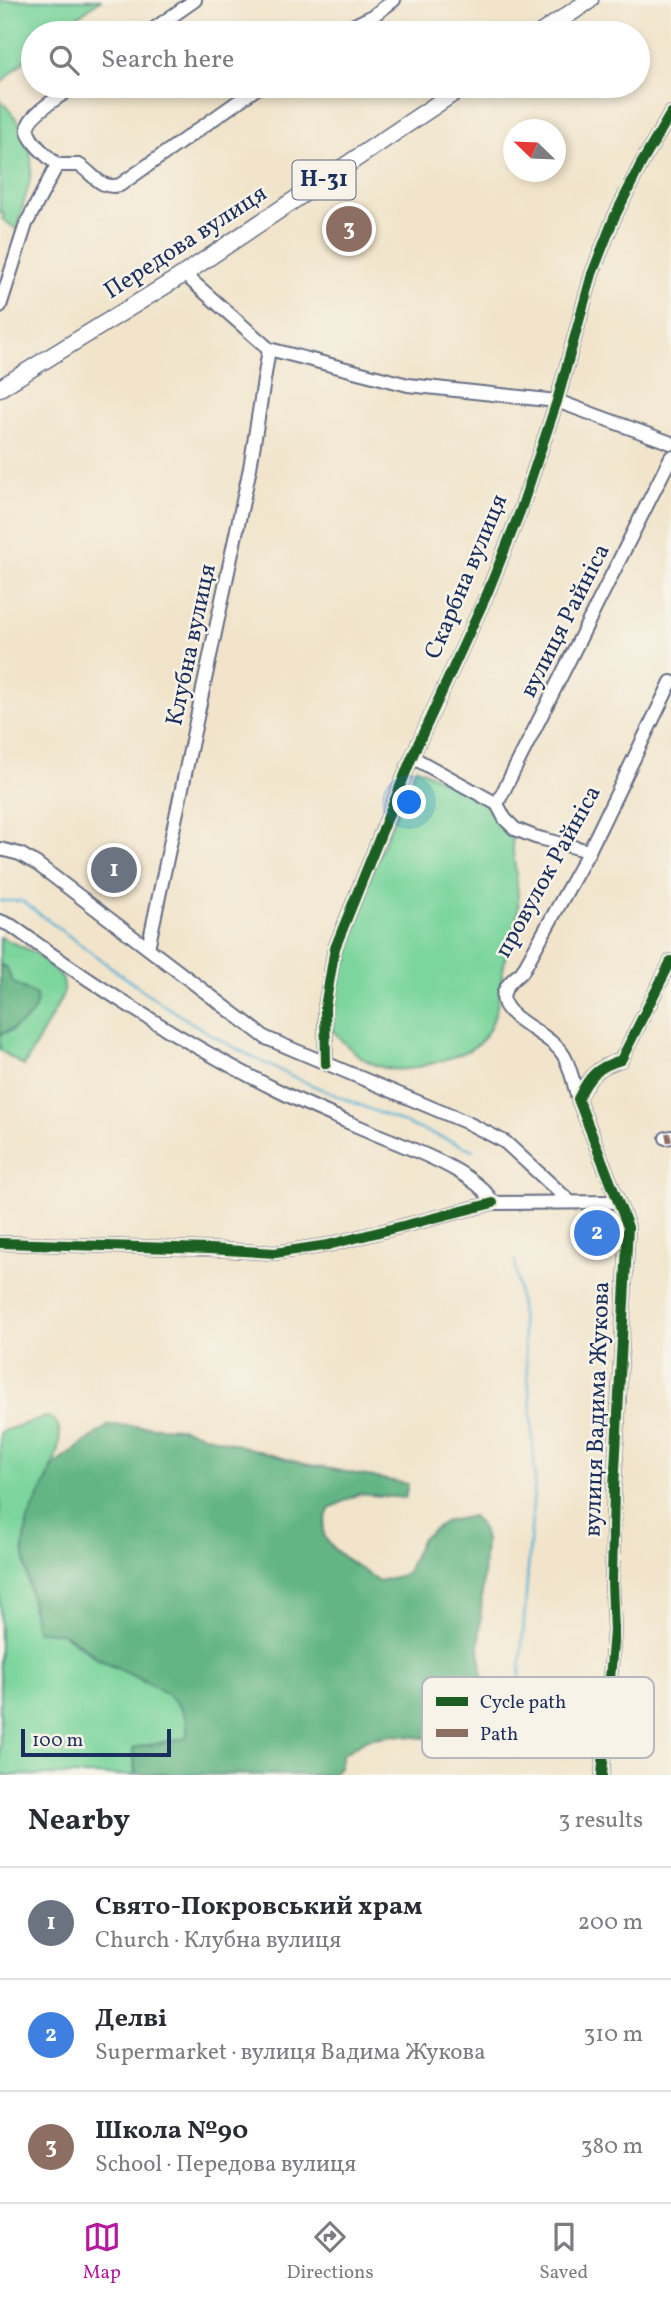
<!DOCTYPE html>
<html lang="en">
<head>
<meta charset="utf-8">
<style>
  body { margin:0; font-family:Vollkorn,serif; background:#f7f7f7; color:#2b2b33 }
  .compass { position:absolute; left:503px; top:119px; width:63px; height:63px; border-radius:50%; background:#fff; box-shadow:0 4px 10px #0003; rotate:293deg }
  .scale { position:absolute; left:21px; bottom:18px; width:150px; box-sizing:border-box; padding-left:7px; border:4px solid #1b2f5e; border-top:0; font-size:19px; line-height:24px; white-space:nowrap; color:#1b2f5e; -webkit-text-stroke:5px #f7f3e8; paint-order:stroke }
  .you { position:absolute; left:410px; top:803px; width:24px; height:24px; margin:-18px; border:5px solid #fff; border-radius:50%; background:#1a73e8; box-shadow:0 0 0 10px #1a73e833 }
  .badge { display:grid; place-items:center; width:46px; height:46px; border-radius:50%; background:#b5179e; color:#fff; font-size:23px; font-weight:700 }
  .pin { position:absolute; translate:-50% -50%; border:4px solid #fff; box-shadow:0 2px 7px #0006 }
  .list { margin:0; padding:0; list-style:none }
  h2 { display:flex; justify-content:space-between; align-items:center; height:91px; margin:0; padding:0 28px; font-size:30px }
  h2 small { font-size:23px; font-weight:400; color:#7c7c81 }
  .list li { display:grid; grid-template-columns:46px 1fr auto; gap:21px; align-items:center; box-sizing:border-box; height:112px; padding:0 28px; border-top:2px solid #e1e1e2 }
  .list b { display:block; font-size:26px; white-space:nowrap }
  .list p { margin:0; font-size:23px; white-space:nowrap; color:#7c7c81 }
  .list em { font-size:23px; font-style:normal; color:#7c7c81 }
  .icon { flex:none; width:38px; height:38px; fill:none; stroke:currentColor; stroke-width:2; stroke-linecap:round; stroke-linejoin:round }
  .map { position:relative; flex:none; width:671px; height:1775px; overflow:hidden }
  .search { position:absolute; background:#fff; box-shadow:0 4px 10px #0003; left:21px; right:21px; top:21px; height:77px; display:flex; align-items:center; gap:18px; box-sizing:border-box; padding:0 24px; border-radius:38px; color:#7c7c81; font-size:26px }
  .sheet { height:427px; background:#fff }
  nav { display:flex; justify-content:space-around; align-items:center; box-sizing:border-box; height:98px; border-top:2px solid #e1e1e2; background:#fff; font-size:19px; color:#7c7c81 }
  nav a { display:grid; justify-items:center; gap:4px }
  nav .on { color:#b5179e }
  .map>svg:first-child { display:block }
  .green { fill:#7bd59c; stroke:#4b827d; stroke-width:2 }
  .forest { fill:#64b684; stroke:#407271; stroke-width:2 }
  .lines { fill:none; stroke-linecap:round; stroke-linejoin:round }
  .stream { stroke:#57b1d5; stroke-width:2.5 }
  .minor-casing { stroke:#666e84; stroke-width:16 }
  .major-casing { stroke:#666e84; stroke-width:19 }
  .minor { stroke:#fff; stroke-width:12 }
  .major { stroke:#fff; stroke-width:16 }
  .quiet { stroke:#8d6e63; stroke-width:9; stroke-dasharray:18 9; stroke-linecap:butt }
  .cycleway-casing { stroke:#f7f3e8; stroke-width:15 }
  .cycleway { stroke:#1b5e20; stroke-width:10 }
  .labels { text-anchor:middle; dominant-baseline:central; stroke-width:5; stroke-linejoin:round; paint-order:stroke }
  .shield { fill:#f7f3e8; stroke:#5d6a87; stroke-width:2 }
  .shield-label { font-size:23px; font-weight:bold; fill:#1b2f5e }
  .street-label { font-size:24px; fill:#1b2f5e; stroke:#f7f3e8 }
  .key { fill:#f7f3e8; stroke:#b5b8bf; stroke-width:2 }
  .key-label { font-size:19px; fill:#1b2f5e }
</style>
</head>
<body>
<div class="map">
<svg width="671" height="1775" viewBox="0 0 671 1775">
  <rect width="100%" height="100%" fill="#f7f3e8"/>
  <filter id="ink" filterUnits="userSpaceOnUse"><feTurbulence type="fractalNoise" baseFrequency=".0143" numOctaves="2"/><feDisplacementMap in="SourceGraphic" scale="14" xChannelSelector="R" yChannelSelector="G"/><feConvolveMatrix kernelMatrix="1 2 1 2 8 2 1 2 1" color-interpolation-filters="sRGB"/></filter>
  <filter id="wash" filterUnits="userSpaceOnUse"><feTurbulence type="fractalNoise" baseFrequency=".00686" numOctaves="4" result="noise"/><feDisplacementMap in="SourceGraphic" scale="28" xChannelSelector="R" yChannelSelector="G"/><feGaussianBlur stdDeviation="1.57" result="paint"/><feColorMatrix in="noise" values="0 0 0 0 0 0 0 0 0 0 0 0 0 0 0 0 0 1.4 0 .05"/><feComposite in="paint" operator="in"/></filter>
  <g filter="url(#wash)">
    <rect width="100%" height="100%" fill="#f1e4ca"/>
    <g class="green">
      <path d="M0,0H100L56,33H33V52L0,84Z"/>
      <path d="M0,100C20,120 34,143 31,173C29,193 18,210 19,231L2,219L4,214L0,212Z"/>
      <path d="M416,767L483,801L496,818L511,829C512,857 520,885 518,914C517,927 510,942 506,955C499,983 501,1018 481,1041C471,1053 438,1062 422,1066C382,1078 355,1058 331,1028C339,934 380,854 416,767Z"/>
      <path d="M0,937L36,953L62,977L64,985V992L54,1012L24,1066L0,1050V1034L13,1030L12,982L7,968L0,965Z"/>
      <path d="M46,1417C82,1422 36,1503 28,1520L63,1634L99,1660L165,1691L184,1712L189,1725L186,1738L133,1748L135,1775H0V1432Z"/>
    </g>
    <g class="forest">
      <path d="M0,965L7,968L12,982L36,995C40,1015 17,1029 0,1034Z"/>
      <path d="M109,1425L180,1428L300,1463L408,1484L405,1498L358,1494L330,1508C326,1516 322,1525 324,1534C328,1550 365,1572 379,1581L406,1574L422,1538L444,1522L472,1516L481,1526L485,1540L479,1647L491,1735L481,1744L395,1735L367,1739L342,1755L339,1767L331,1775L136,1774L133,1748L186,1738C198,1696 132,1676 103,1661C89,1654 77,1639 63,1634C55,1631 44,1632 36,1631L23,1548L28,1520L54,1465Z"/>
    </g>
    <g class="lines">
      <g class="stream">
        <path d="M0,901H22C89,950 155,1004 228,1044C306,1087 391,1117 473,1150"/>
        <path d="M514,1751L535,1477L530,1396L515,1261"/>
      </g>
    </g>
  </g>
  <g filter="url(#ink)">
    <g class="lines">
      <defs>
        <g id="minor">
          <path d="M148,33L195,0"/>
          <path d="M338,33L373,16L394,0"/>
          <path d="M57,165H79C94,174 100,190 120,185L260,86"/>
          <path d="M57,165C48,156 31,144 28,131C24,116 64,94 75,86"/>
          <path d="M184,274L269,349L408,385L557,401L671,443"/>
          <path d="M0,306L26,224L57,165"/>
          <path d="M412,757L497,804L505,819L515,829L535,837L589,851"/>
          <path d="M497,804L671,457"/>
          <path d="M0,849L20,854L37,864L266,1038L468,1123L505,1142L569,1201"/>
          <path d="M0,921L12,926C97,988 185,1044 279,1091C309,1106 341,1119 371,1132C405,1147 477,1171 493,1203"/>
          <path d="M148,948L250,468L269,349"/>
          <path d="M326,1064L325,1007L335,948L412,757L487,594L521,509L557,401L592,274L614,218L641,164L671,113"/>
          <path d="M578,1099C574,1085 571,1068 564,1056C546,1025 468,1011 522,972L589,851L671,682"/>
          <path d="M666,1138L671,1137"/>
          <path d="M0,1243L209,1249L275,1253L328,1245L493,1203L618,1202"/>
          <path d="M602,1775L614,1631L612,1582L614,1488L628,1227L578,1099C589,1076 597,1067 621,1060L671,961"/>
        </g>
        <g id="major">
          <path d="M541,33L590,0"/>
          <path d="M0,388L184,274L464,86"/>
        </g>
      </defs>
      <use href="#minor" class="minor-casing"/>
      <use href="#major" class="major-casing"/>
      <use href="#minor" class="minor"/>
      <use href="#major" class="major"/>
      <path class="quiet" d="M666,1138L671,1137"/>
      <defs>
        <g id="cycleway">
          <path d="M326,1064L325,1007L335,948L412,757L487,594L521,509L557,401L592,274L614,218L641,164L671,113"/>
          <path d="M0,1243L209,1249L275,1253L328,1245L493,1203"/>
          <path d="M602,1775L614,1631L612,1582L614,1488L628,1227L578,1099C589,1076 597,1067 621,1060L671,961"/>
        </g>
      </defs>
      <use href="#cycleway" class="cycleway-casing"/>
      <use href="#cycleway" class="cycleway"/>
    </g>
  </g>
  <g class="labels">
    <rect class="shield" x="292.5" y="160.5" width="63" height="39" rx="5"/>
    <g class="shield-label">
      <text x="324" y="180">Н-31</text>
    </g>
    <g class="street-label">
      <text transform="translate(186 243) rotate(-33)">Передова вулиця</text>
      <text transform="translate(467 577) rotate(-67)">Скарбна вулиця</text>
      <text transform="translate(566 621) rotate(-63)">вулиця Райніса</text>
      <text transform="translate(192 645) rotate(-78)">Клубна вулиця</text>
      <text transform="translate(549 872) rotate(-61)">провулок Райніса</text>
      <text transform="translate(598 1409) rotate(-88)">вулиця Вадима Жукова</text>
    </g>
  </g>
  <rect x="422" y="1677" width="232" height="81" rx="10" class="key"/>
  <rect x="436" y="1697" width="32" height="9" fill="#1b5e20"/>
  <rect x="436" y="1729" width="32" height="8" fill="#8d6e63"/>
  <g class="key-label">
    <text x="480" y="1708">Cycle path</text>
    <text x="480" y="1740">Path</text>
  </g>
</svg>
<svg class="compass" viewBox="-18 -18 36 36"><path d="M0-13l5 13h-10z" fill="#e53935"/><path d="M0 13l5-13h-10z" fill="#7c7c81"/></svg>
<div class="scale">100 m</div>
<div class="you"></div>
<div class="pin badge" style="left:114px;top:870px;background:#6b7280">1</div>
<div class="pin badge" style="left:597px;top:1233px;background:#3f7fe0">2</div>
<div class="pin badge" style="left:349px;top:229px;background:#8d6e63">3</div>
<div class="search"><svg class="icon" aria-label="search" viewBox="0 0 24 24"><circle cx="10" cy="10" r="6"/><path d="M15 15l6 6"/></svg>Search here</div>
</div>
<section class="sheet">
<h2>Nearby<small>3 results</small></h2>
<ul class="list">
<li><span class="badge" style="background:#6b7280">1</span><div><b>Свято-Покровський храм</b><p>Church · Клубна вулиця</p></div><em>200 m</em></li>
<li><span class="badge" style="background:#3f7fe0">2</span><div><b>Делві</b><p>Supermarket · вулиця Вадима Жукова</p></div><em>310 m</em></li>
<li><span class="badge" style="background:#8d6e63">3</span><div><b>Школа №90</b><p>School · Передова вулиця</p></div><em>380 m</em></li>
</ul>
</section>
<nav>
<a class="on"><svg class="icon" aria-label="map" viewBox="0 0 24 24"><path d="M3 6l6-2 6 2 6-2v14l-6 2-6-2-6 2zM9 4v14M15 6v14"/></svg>Map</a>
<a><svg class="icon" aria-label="directions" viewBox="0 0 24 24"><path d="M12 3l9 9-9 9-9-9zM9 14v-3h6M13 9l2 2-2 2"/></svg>Directions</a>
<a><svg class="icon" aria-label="saved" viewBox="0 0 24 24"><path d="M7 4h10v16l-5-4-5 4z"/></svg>Saved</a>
</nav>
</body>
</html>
